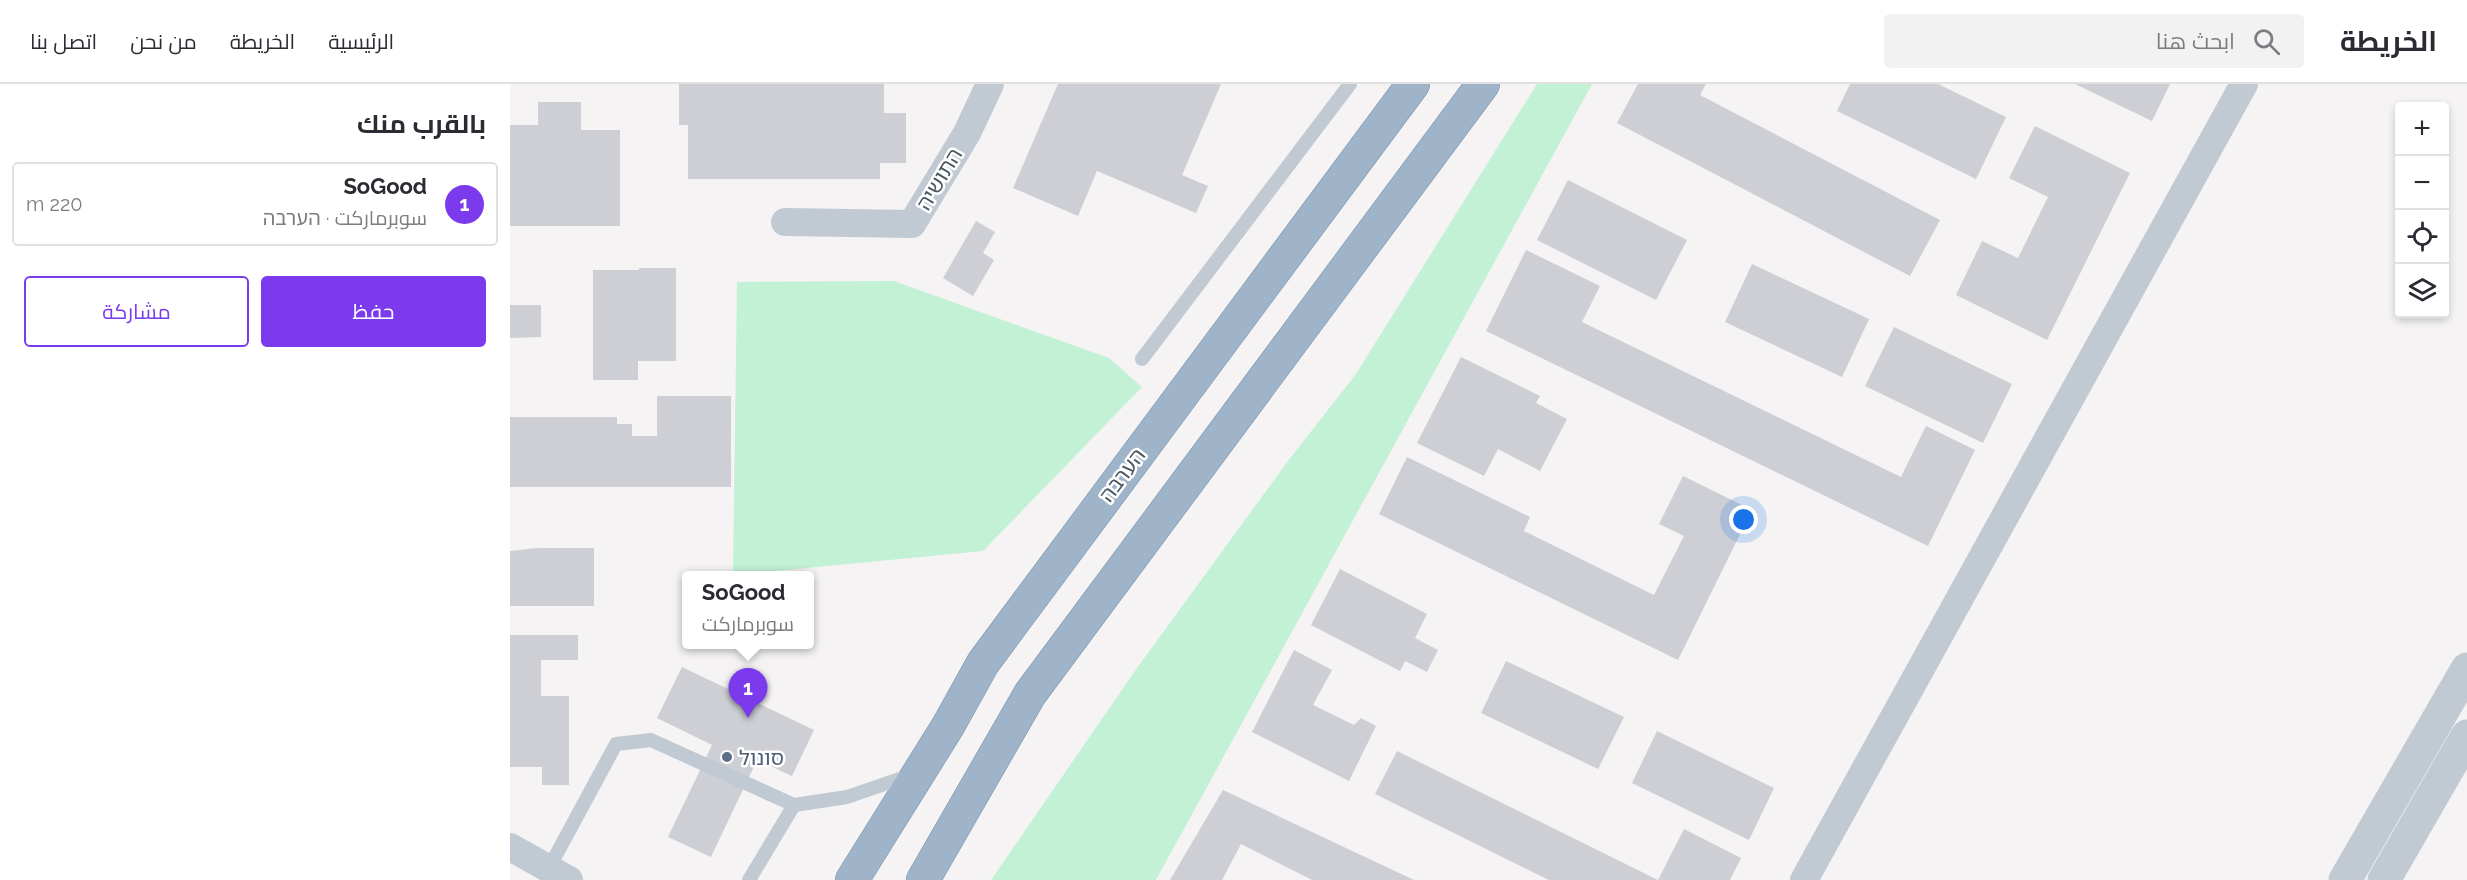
<!DOCTYPE html>
<html lang="ar">
<head>
<meta charset="utf-8">
<style>
  body { margin:0; font-family:Raleway,Cairo,"Noto Sans Hebrew",sans-serif; background:#f2f2f3; color:#2b2b33; direction:rtl }
  .controls { position:absolute; right:18px; top:18px; display:grid; overflow:hidden; border-radius:6px; box-shadow:0 3px 9px #0003 }
  .controls button { width:54px; height:54px; display:grid; place-items:center; padding:0; border:0; border-bottom:2px solid #e1e1e2; background:#fff; color:#2b2b33; font:30px sans-serif }
  .you { position:absolute; left:1234px; top:436px; width:21px; height:21px; margin:-15px; border:4px solid #fff; border-radius:50%; background:#1a73e8; box-shadow:0 0 0 9px #1a73e833 }
  .badge { display:grid; place-items:center; width:39px; height:39px; border-radius:50%; background:#7c3aed; color:#fff; font-size:20px; font-weight:700 }
  .pin { position:absolute; translate:-50% -50px; filter:drop-shadow(0 2px 3px #0008) }
  .pin::after { content:''; position:absolute; top:32px; width:21px; height:18px; background:inherit; clip-path:polygon(0 0,100% 0,50% 100%) }
  .popup { position:absolute; left:172px; top:487px; width:132px; height:78px; box-sizing:border-box; display:grid; place-content:center; border-radius:6px; background:#fff; filter:drop-shadow(0 2px 4px #0005); font-size:20px; white-space:nowrap; color:#7c7c81 }
  .popup b { font-size:22px; color:#2b2b33 }
  .popup::after { content:''; position:absolute; left:50%; top:100%; margin-left:-12px; border:12px solid transparent; border-top-color:#fff }
  .list { margin:0; padding:0; list-style:none }
  h2 { display:flex; justify-content:space-between; align-items:center; height:78px; margin:0; padding:0 24px; font-size:26px }
  h2 small { font-size:20px; font-weight:400; color:#7c7c81 }
  .list li { display:grid; grid-template-columns:39px 1fr auto; gap:18px; align-items:center; box-sizing:border-box; height:84px; margin:0 12px 12px; padding:0 12px; border:2px solid #e1e1e2; border-radius:6px }
  .list b { display:block; font-size:22px; white-space:nowrap }
  .list p { margin:0; font-size:20px; white-space:nowrap; color:#7c7c81 }
  .list em { font-size:20px; font-style:normal; color:#7c7c81 }
  .actions { display:flex; gap:12px; padding:18px 24px }
  .actions a { flex:1; padding:14px 0; border:2px solid #7c3aed; border-radius:6px; text-align:center; font-size:21px; color:#7c3aed }
  .actions .main { background:#7c3aed; color:#fff }
  .icon { flex:none; width:33px; height:33px; fill:none; stroke:currentColor; stroke-width:2; stroke-linecap:round; stroke-linejoin:round }
  .map { position:relative; flex:none; width:1957px; height:796px; overflow:hidden; direction:ltr }
  header { display:flex; align-items:center; gap:36px; box-sizing:border-box; height:84px; padding:0 30px; background:#fff; border-bottom:2px solid #e1e1e2 }
  header strong { font-size:28px }
  nav { display:flex; gap:33px; margin-inline-start:auto; font-size:21px }
  .search { width:420px; height:54px; background:#f2f2f3; display:flex; align-items:center; gap:15px; box-sizing:border-box; padding:0 21px; border-radius:6px; color:#7c7c81; font-size:22px }
  main { display:flex }
  aside { flex:1; background:#fff }
  .map>svg:first-child { display:block }
  .green { fill:#c3f1d5 }
  .building { fill:#cdcfd5 }
  .lines { fill:none; stroke-linecap:round; stroke-linejoin:round }
  .trunk-casing { stroke:#7690ad; stroke-width:34 }
  .service { stroke:#c1cad2; stroke-width:14 }
  .minor { stroke:#c1cad2; stroke-width:28 }
  .tertiary { stroke:#c1cad2; stroke-width:33 }
  .trunk { stroke:#9fb4c9; stroke-width:33 }
  .service-dot { fill:#5c6f8a; stroke:#fff; stroke-width:2 }
  .labels { text-anchor:middle; dominant-baseline:central; stroke-width:5; stroke-linejoin:round; paint-order:stroke }
  .street-label { font-size:21px; fill:#4a5661; stroke:#fff }
  .service-label { font-size:21px; fill:#4e5e75; stroke:#fff; text-anchor:start }
</style>
</head>
<body>
<header>
<strong>الخريطة</strong>
<div class="search"><svg class="icon" aria-label="search" viewBox="0 0 24 24"><circle cx="10" cy="10" r="6"/><path d="M15 15l6 6"/></svg>ابحث هنا</div>
<nav><a>الرئيسية</a><a>الخريطة</a><a>من نحن</a><a>اتصل بنا</a></nav>
</header>
<main>
<div class="map">
<svg width="1957" height="796" viewBox="0 0 1957 796">
  <rect width="100%" height="100%" fill="#f5f3f3"/>
  <g class="green">
    <path d="M1027,0H1082L646,796H481L627,584L778,377L846,290Z"/>
    <path d="M384,197L599,274L632,303L473,467L223,491L227,198Z"/>
  </g>
  <g class="building">
    <path d="M169,0H374V29H396V79H370V95H178V41H169Z"/>
    <path d="M548,0H711L672,91L698,102L686,129L587,87L568,132L503,104Z"/>
    <path d="M1128,0H1196L1190,11L1430,136L1400,192L1107,39Z"/>
    <path d="M1340,0H1428L1496,33L1466,95L1327,27Z"/>
    <path d="M1565,0H1660L1642,37Z"/>
    <path d="M28,18H71V46H110V142H0V41H28Z"/>
    <path d="M1525,42L1620,89L1537,256L1446,211L1472,157L1508,174L1538,113L1499,94Z"/>
    <path d="M1058,96L1177,156L1146,216L1027,156Z"/>
    <path d="M466,137L485,148L473,169L484,176L463,212L433,194Z"/>
    <path d="M1016,166L1090,202L1072,238L1391,393L1416,342L1465,366L1418,462L976,247Z"/>
    <path d="M1242,180L1359,235L1332,293L1215,238Z"/>
    <path d="M129,184H166V277H128V296H83V186H129Z"/>
    <path d="M0,221H31V253L0,254Z"/>
    <path d="M1384,243L1502,300L1473,359L1355,302Z"/>
    <path d="M951,273L1030,312L1026,319L1057,335L1030,387L988,365L974,392L907,359Z"/>
    <path d="M147,312H221V403H0V333H107V340H122V352H147Z"/>
    <path d="M897,373L1020,433L1014,447L1144,511L1174,452L1149,440L1173,392L1242,426L1168,576L869,430Z"/>
    <path d="M27,464H84V522H0V467Z"/>
    <path d="M830,485L917,530L905,554L928,566L917,588L895,577L890,587L801,541Z"/>
    <path d="M0,551H68V576H31V612H59V701H32V683H0Z"/>
    <path d="M784,566L822,586L803,621L844,641L851,634L866,642L839,697L742,648Z"/>
    <path d="M996,577L1114,633L1088,685L971,629Z"/>
    <path d="M172,583L304,646L282,692L247,676L201,773L158,753L202,661L147,634Z"/>
    <path d="M1147,647L1264,704L1239,756L1122,699Z"/>
    <path d="M887,667L1148,796L1174,745L1231,774L1220,796H1039L865,710Z"/>
    <path d="M713,706L904,796H802L731,760L712,796H660Z"/>
  </g>
  <g class="lines">
    <defs>
      <g id="trunk">
        <path d="M342,796L438,642L473,579L903,0"/>
        <path d="M413,796L520,610L973,0"/>
      </g>
    </defs>
    <use href="#trunk" class="trunk-casing"/>
    <g class="service">
      <path d="M632,275L840,0"/>
      <path d="M39,784L106,660L141,656L284,721L337,713L401,691"/>
      <path d="M239,796L284,721"/>
    </g>
    <g class="minor">
      <path d="M275,138L402,140L457,49L480,0"/>
      <path d="M0,763L59,796"/>
      <path d="M1294,796L1734,0"/>
    </g>
    <g class="tertiary">
      <path d="M1835,796L1957,585"/>
      <path d="M1874,796L1957,652"/>
    </g>
    <use href="#trunk" class="trunk"/>
  </g>
  <circle class="service-dot" cx="217" cy="673" r="6"/>
  <g class="labels">
    <g class="street-label">
      <text transform="translate(429 95) rotate(-59)">התושיה</text>
      <text transform="translate(612 391) rotate(-53)">הערבה</text>
    </g>
    <g class="service-label">
      <text x="229" y="673">סונול</text>
    </g>
  </g>
</svg>
<div class="controls">
<button>+</button>
<button>−</button>
<button><svg class="icon" aria-label="locate" viewBox="0 0 24 24"><circle cx="12" cy="12" r="6"/><path d="M12 2v4M12 18v4M2 12h4M18 12h4"/></svg></button>
<button><svg class="icon" aria-label="layers" viewBox="0 0 24 24"><path d="M12 4l9 5-9 5-9-5zM3 14l9 5 9-5"/></svg></button>
</div>
<div class="you"></div>
<div class="pin badge" style="left:238px;top:634px">1</div>
<div class="popup"><b>SoGood</b>سوبرماركت</div>
</div>
<aside>
<h2>بالقرب منك<small></small></h2>
<ul class="list">
<li><span class="badge">1</span><div><b>SoGood</b><p>سوبرماركت · הערבה</p></div><em>220 m</em></li>
</ul>
<div class="actions"><a class="main">حفظ</a><a>مشاركة</a></div>
</aside>
</main>
</body>
</html>
